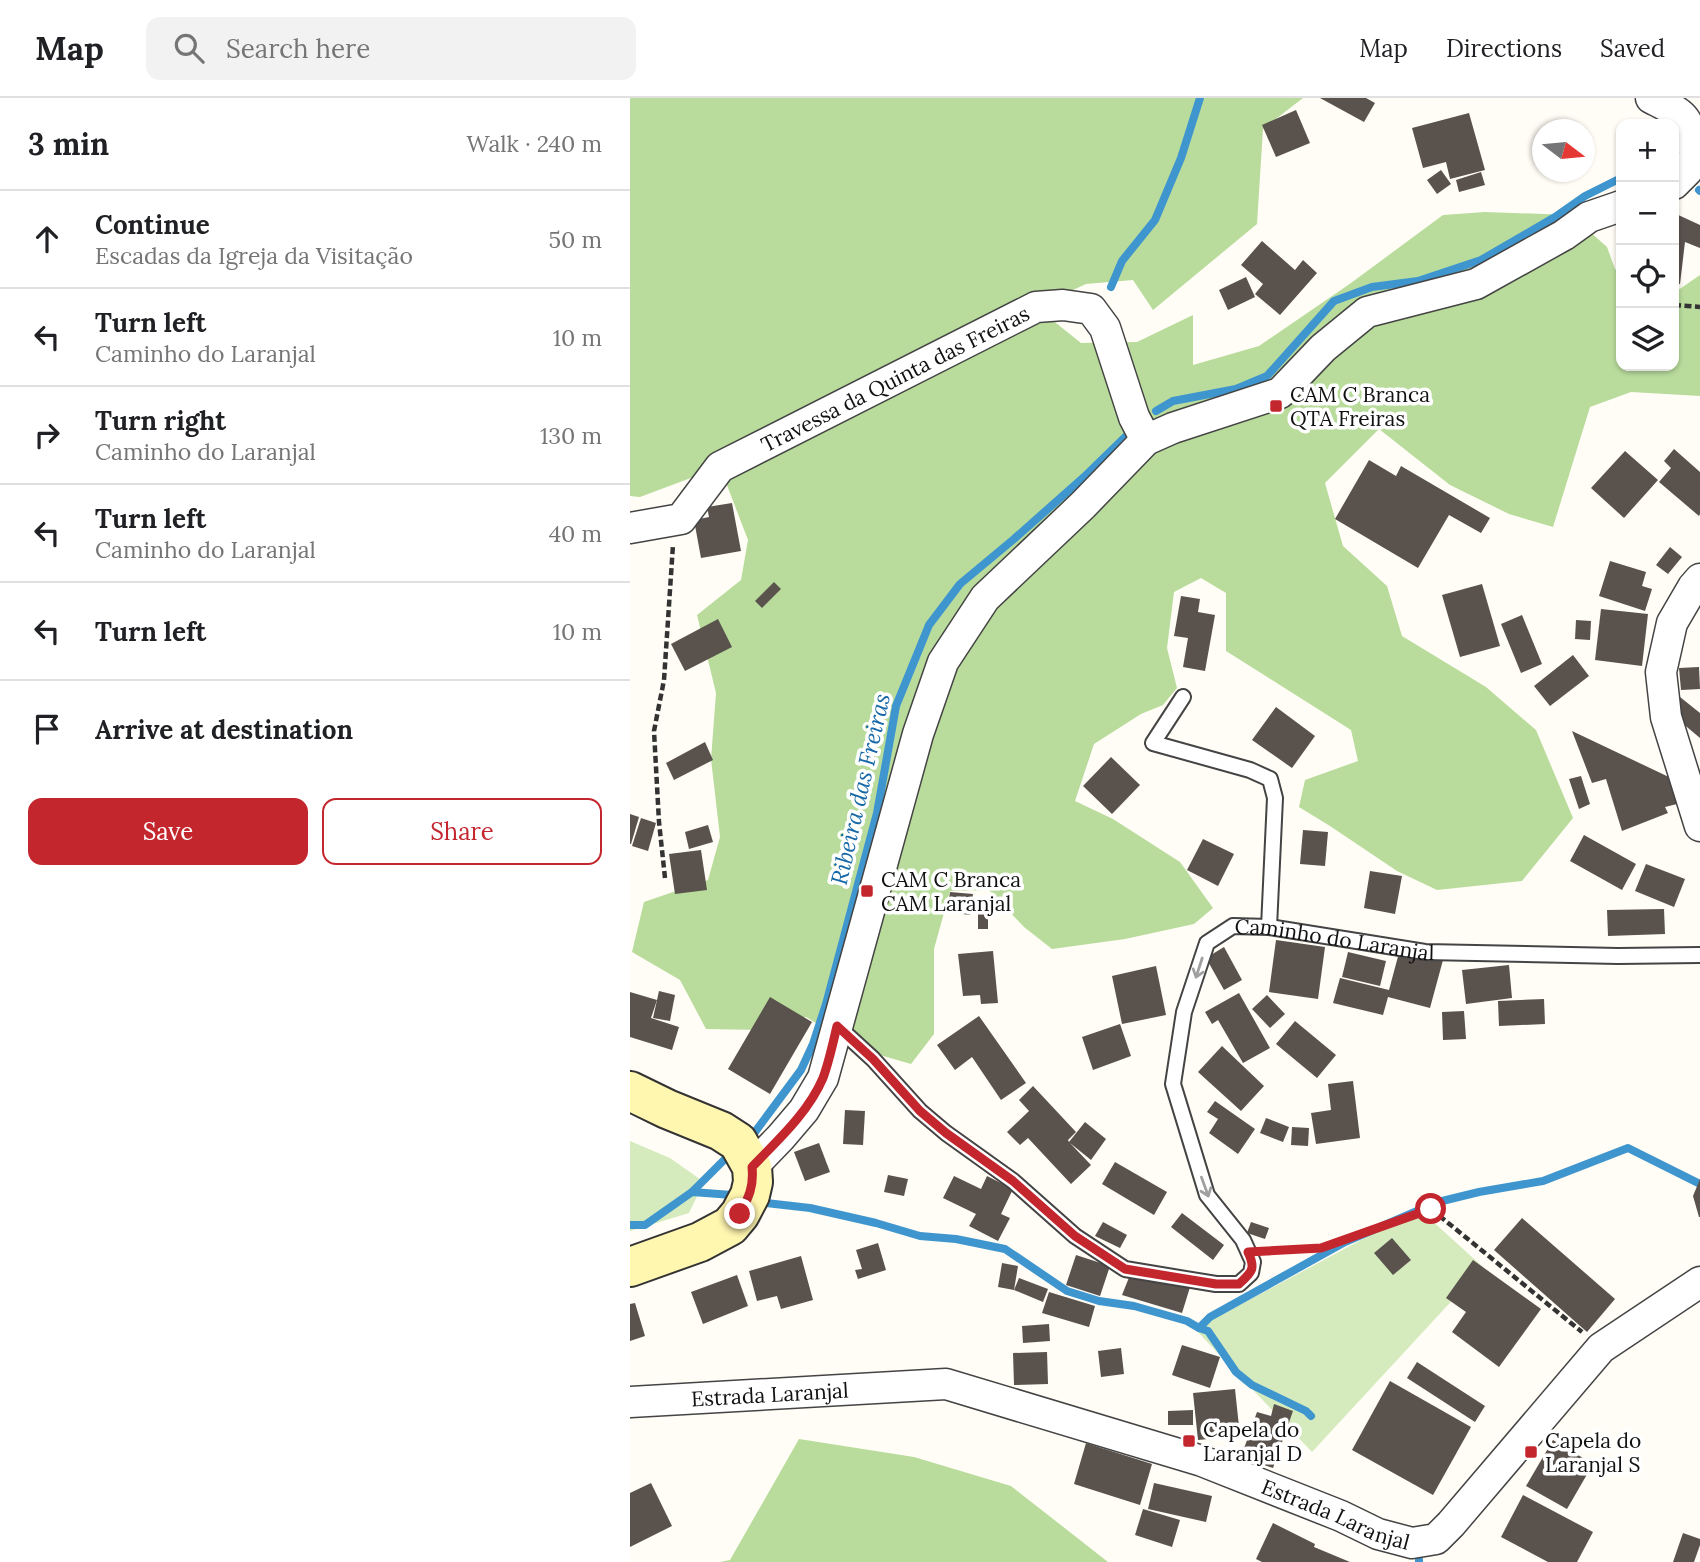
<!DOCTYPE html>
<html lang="en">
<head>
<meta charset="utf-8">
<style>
  body { margin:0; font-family:Lora,serif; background:#f2f2f2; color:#202124 }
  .controls { position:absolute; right:21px; top:21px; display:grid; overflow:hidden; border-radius:14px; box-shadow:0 2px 5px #0004 }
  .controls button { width:63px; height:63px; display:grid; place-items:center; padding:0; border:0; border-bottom:2px solid #e0e0e0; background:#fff; color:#202124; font:35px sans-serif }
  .compass { position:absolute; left:902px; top:21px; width:63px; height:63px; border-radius:50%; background:#fff; box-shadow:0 2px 5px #0004; rotate:106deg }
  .stop { position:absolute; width:21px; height:21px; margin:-16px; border:5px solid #c4262e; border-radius:50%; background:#fff }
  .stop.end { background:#c4262e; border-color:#fff; box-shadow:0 2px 7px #0008 }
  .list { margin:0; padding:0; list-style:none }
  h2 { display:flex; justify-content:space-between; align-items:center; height:91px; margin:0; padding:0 28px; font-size:30px }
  h2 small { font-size:23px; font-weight:400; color:#757577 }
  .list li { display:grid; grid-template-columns:46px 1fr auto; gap:21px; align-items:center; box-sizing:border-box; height:98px; padding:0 28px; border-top:2px solid #e0e0e0 }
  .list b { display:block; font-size:26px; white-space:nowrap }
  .list p { margin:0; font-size:23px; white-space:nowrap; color:#757577 }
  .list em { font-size:23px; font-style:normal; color:#757577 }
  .actions { display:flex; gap:14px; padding:21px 28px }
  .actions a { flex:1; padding:16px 0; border:2px solid #c4262e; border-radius:14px; text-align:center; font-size:24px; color:#c4262e }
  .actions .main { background:#c4262e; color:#fff }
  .icon { flex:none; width:38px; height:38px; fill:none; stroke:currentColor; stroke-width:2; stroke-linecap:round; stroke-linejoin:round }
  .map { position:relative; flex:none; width:1070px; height:1464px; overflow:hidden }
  header { display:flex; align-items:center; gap:42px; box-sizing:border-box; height:98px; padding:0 35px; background:#fff; border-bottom:2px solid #e0e0e0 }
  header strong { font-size:33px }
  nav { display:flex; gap:38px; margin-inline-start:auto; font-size:24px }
  .search { width:490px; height:63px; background:#f2f2f2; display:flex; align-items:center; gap:18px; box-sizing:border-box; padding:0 24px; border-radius:14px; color:#757577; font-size:26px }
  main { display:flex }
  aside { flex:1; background:#fff }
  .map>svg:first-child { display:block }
  .green { fill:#d5ebbd }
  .forest { fill:#b9dc9c }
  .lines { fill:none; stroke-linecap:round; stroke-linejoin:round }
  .stream { stroke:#3f96cf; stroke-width:8 }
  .building { fill:#5a524d }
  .service-casing { stroke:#444; stroke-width:18 }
  .minor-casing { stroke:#444; stroke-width:33 }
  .secondary-casing { stroke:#333; stroke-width:42 }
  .path { stroke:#333; stroke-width:4.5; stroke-dasharray:7 3.5; stroke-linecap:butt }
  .service { stroke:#fff; stroke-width:14 }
  .minor { stroke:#fff; stroke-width:30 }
  .secondary { stroke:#fff6b0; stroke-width:38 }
  .oneway { stroke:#a0a0a0 }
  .route { stroke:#c4262e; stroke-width:9 }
  .poi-dot { fill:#c4262e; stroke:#fff; stroke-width:2.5 }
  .labels { text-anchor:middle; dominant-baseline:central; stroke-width:7; stroke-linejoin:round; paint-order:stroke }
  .street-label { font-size:21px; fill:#111; stroke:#fff }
  .poi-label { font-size:21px; fill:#111; stroke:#fff; text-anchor:start }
  .water-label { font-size:23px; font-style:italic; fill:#1768a6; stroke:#fff }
</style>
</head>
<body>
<header>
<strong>Map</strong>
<div class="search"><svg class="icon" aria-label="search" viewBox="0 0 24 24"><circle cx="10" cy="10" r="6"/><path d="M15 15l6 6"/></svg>Search here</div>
<nav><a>Map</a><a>Directions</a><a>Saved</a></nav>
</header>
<main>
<aside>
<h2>3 min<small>Walk · 240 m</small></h2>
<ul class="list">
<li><svg class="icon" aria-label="ahead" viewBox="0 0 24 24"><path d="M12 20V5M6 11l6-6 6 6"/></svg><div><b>Continue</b><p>Escadas da Igreja da Visitação</p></div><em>50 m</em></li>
<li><svg class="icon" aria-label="left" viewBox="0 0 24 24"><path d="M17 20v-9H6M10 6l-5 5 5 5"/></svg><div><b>Turn left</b><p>Caminho do Laranjal</p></div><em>10 m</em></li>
<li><svg class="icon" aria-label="right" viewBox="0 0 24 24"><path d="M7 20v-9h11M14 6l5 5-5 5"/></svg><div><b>Turn right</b><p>Caminho do Laranjal</p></div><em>130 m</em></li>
<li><svg class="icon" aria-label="left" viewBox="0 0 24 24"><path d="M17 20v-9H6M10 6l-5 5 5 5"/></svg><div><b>Turn left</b><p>Caminho do Laranjal</p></div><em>40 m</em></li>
<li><svg class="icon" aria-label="left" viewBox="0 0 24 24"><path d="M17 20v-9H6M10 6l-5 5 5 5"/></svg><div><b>Turn left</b></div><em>10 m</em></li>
<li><svg class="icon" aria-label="arrive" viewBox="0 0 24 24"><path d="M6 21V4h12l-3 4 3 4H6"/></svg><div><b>Arrive at destination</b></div></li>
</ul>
<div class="actions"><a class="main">Save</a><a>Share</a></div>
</aside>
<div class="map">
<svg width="1070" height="1464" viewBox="0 0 1070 1464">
  <rect width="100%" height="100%" fill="#fffdf5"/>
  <g class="green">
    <path d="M0,1043L40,1060L74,1084L59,1115L0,1133Z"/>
    <path d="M789,1111L853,1169L682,1354L565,1231Z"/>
  </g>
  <g class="forest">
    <path d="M0,0H673L633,31L627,126L523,212L503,182L456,186L406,209L451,245L507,244L563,217V267L629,248L721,185L813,117L855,114L941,117L977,149L985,171L991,177V268H1044V195L1070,177V298L1001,294L960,309L923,429L879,416L820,387L749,331L695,385L713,448L757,488L772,538L856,589L906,632L943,720L892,783L807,792L767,773L700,728L669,709L675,682L728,663L721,632L596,553V495L571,480L544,494L537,550L547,590L533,607L511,616L464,646L445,703L483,721L550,764L583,810L564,826L495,841L422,851L394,829L359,792L320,793L304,851V936L281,966L229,951L176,919L131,932L76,931L50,882L2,854L14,804L78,782L90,739L81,661L86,595L67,517L111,482L118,442L90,369L10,399L0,398Z"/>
    <path d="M169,1341L284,1359L381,1388L478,1464H90L100,1462Z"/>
  </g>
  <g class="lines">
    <g class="stream">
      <path d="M1069,92L1070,93"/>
      <path d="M481,189L492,163L525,122L551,60L570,0"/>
      <path d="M526,313L543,303L606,291L637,278L704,203L742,189L788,183L851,162L925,119L955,98L991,80"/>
      <path d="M125,1034L171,972L183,946L196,906L247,715L266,608L299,527L330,486L384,441L454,379L495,339"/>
      <path d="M62,1094L98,1058"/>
      <path d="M136,1105L180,1110L246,1125L290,1138L326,1141L375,1151L437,1193L469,1203L504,1208L557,1223L569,1230L578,1233L606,1274L622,1287L676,1313L681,1318"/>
      <path d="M0,1127H15L62,1094L102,1097"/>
      <path d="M569,1230L580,1219L715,1144L808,1104L849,1094L913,1083L998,1050L1070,1086"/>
      <path d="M789,1462V1464"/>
    </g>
  </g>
  <g class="building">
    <path d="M690,0H736L745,5L734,24Z"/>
    <path d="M666,12L680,45L646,59L632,27Z"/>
    <path d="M839,15L855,72L820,81L816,64L793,70L782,30Z"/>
    <path d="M811,72L821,86L807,96L797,82Z"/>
    <path d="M851,74L855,87L829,94L826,82Z"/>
    <path d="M1044,115L1070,127V150L1055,144L1050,186L1044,185Z"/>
    <path d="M632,143L665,172L673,162L687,175L650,217L625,196L633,186L611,167Z"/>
    <path d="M616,179L625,199L598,212L589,192Z"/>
    <path d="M1044,351L1070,374V416L1069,418L1029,384L1041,370L1034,363Z"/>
    <path d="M995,353L1028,382L994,420L961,390Z"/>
    <path d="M739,362L766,378L771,368L860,420L851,435L819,417L788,470L705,421Z"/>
    <path d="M102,405L111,453L71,460L64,422L79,419L77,409Z"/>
    <path d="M1040,449L1052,459L1038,476L1026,467Z"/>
    <path d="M980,463L1016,474L1012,488L1022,491L1015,513L969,498Z"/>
    <path d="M144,484L151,491L132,510L125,503Z"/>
    <path d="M852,486L870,548L830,559L812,497Z"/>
    <path d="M551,498L570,501L568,514L585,517L575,573L553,569L558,540L544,538Z"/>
    <path d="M971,511L1018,516L1012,568L965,562Z"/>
    <path d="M892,517L912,566L891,575L871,526Z"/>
    <path d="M88,521L102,549L55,573L41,546Z"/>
    <path d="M946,522L961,523L960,542L945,541Z"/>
    <path d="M943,557L959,578L920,608L904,588Z"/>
    <path d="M1069,569L1070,591L1051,592L1049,570Z"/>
    <path d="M1050,599L1070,615V640L1038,613Z"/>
    <path d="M646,609L685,638L662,670L622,642Z"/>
    <path d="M942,633L1041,680L1047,706L1035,709L1038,715L992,733L976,681L962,685Z"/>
    <path d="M75,644L83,662L44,682L36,665Z"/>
    <path d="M481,659L510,687L482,716L453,688Z"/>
    <path d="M951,678L960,706L949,711L939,681Z"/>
    <path d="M0,716L9,719L1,746H0Z"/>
    <path d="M11,720L26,725L18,753L2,748Z"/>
    <path d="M78,727L83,744L59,751L55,734Z"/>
    <path d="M673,732L698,734L695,768L670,766Z"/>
    <path d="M954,737L1006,766L992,792L940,763Z"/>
    <path d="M573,741L604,756L588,788L557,772Z"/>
    <path d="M71,752L77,792L45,796L39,756Z"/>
    <path d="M1016,766L1055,781L1044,809L1005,793Z"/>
    <path d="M740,773L772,778L765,816L734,810Z"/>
    <path d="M320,794L343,796L340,817L317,814Z"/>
    <path d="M1034,811L1035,836L978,838L977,812Z"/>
    <rect x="348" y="813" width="10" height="18"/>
    <path d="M646,842L695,849L688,901L639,894Z"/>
    <path d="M594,849L612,882L594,892L576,860Z"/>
    <path d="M770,851L813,862L800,910L758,899L753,917L703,905L710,880L759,892Z"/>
    <path d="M363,853L368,905L351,906L350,897L333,898L328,856Z"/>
    <path d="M718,854L756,863L750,888L712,879Z"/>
    <path d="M879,867L882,900L836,906L832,872Z"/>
    <path d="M526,868L536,917L492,926L482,878Z"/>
    <path d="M29,893L45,897L40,923L23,920Z"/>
    <path d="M0,894L27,902L21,920L49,929L42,952L0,939Z"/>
    <path d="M609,895L640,950L613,965L588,922L582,926L575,914Z"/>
    <path d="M637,897L655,916L640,930L622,911Z"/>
    <path d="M140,899L182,924L140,996L98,971Z"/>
    <path d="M914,901L915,926L869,928L868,903Z"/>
    <path d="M834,913L836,941L813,942L812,914Z"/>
    <path d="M349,918L396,985L371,1002L342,959L325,972L307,947Z"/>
    <path d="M665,923L706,957L687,980L646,946Z"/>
    <path d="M490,926L501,958L463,972L452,939Z"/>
    <path d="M592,948L634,988L611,1013L568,974Z"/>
    <path d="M723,983L730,1040L686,1046L681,1015L701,1012L698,986Z"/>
    <path d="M403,988L446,1034L438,1042L439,1044L455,1024L476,1041L461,1062L440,1045L461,1067L441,1086L398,1040L390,1047L377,1034L399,1013L389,1002Z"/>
    <path d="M585,1003L625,1031L608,1056L579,1035L588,1021L577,1014Z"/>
    <path d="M215,1012L235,1013L233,1047L213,1046Z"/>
    <path d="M636,1020L659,1029L653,1044L630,1035Z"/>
    <path d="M662,1029L679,1030L678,1048L661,1047Z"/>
    <path d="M189,1045L200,1074L175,1083L164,1054Z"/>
    <path d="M485,1064L537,1094L524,1117L472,1086Z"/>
    <path d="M258,1077L278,1081L274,1098L254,1094Z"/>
    <path d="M324,1078L351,1091L357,1078L383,1091L371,1116L380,1120L368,1143L339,1128L346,1116L313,1100Z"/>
    <path d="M1070,1081V1119H1069L1063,1098Z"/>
    <path d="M552,1115L594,1147L583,1162L541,1129Z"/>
    <path d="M892,1120L985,1201L957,1234L864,1152Z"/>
    <path d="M473,1124L497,1137L490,1150L465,1138Z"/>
    <path d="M621,1124L639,1130L635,1141L617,1135Z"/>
    <path d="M762,1140L781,1162L763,1177L744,1155Z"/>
    <path d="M248,1145L256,1172L228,1181L225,1172L232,1171L226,1152Z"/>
    <path d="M446,1157L480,1168L470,1198L436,1187Z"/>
    <path d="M171,1158L183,1202L151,1211L147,1198L127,1203L119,1173Z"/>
    <path d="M843,1162L911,1211L869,1269L822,1234L836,1214L816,1200Z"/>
    <path d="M372,1165L388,1168L384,1192L368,1189Z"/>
    <path d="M107,1177L118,1208L73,1226L61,1194Z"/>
    <path d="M500,1177L561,1186L552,1215L492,1197Z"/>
    <path d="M389,1180L418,1191L413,1204L384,1192Z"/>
    <path d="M419,1194L465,1208L459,1229L412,1215Z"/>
    <path d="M5,1205L15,1238L0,1243V1206Z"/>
    <path d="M419,1226L420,1243L393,1245L392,1228Z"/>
    <path d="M552,1247L590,1259L580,1290L542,1277Z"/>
    <path d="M491,1250L494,1276L471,1279L468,1253Z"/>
    <path d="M417,1254L418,1286L384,1287L383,1255Z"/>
    <path d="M787,1264L855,1308L845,1324L777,1280Z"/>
    <path d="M760,1283L841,1329L803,1397L722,1352Z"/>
    <path d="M605,1291L610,1338L568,1342L563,1295Z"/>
    <path d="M644,1306L663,1313L643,1370L611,1359L627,1314L641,1318Z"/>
    <path d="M563,1312V1327H538V1313Z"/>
    <path d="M923,1342L963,1366L937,1411L896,1388Z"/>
    <path d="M456,1345L522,1366L510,1407L444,1386Z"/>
    <path d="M21,1385L42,1428L0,1449V1395Z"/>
    <path d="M524,1385L582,1398L576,1424L518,1411Z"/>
    <path d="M893,1397L963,1434L947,1464H918L871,1439Z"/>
    <path d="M513,1411L550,1422L542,1449L505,1437Z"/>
    <path d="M643,1425L685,1446L684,1449L720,1464H632L626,1461Z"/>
    <path d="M1053,1435L1070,1441V1447L1064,1464H1043Z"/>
  </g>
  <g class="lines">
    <defs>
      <g id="service">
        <path d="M553,599L523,645L620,672L640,681L645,700L639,829"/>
        <path id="s1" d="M207,928L243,961L290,1013L316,1035L383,1083L445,1138L495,1171L586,1186H609L621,1175L623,1164L613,1142L577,1097L543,986L554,914L577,845L603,828L639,829L795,854L988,858L1070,857"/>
      </g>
      <g id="minor">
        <path d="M1021,0C1058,19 1057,16 1065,57L1070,60"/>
        <path d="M1044,86L1057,73L1065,57"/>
        <path id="s2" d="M0,430L51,421L90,369L406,209L433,207L461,211L475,230L504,319L516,342"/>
        <path d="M1070,481L1063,489L1042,525L1031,574L1036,619L1070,728"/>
        <path d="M122,1069L151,1039L174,1012L193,980L288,636L313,564L355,500L453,407L516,342L543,330L650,295L693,250L737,214L846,186L934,137L959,119L991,108"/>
        <path id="s3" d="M0,1304L316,1286L572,1363L711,1418L748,1436L782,1445L806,1441L821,1426L971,1250L1070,1184"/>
      </g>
      <path id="secondary" d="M0,993L37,1011L91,1033L108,1044L122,1069L123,1084L120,1097L110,1116L100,1128L70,1144L0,1169"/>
    </defs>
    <use href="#service" class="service-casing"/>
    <use href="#minor" class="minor-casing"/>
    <use href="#secondary" class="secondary-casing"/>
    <g class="path">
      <path d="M991,150L989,202H991"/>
      <path d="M1044,207L1070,209"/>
      <path d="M35,780L29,724L24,633L34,582L43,447"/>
      <path d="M640,1152L691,1150L801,1111L952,1234"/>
    </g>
    <use href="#service" class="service"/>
    <use href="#minor" class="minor"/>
    <use href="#secondary" class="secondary"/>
  </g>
  <defs><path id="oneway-shaft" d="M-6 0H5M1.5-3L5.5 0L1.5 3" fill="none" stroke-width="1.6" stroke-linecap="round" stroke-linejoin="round" transform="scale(1.75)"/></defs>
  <g class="oneway">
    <use href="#oneway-shaft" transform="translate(569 870) rotate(108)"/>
    <use href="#oneway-shaft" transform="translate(575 1089) rotate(70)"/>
  </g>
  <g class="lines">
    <path class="route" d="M110,1116C119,1099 124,1088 122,1069C148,1042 178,1015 193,980C199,964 203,945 207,928L243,961L290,1013L316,1035L383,1083L445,1138L495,1171L586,1186H609C622,1174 626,1171 618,1154L691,1150L801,1111"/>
  </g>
  <g class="poi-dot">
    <rect x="639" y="301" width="14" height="14" rx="3.5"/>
    <rect x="230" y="786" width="14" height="14" rx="3.5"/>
    <rect x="552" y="1336" width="14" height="14" rx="3.5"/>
    <rect x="894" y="1347" width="14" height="14" rx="3.5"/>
  </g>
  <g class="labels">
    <g class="street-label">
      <text stroke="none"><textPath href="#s2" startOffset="313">Travessa da Quinta das Freiras</textPath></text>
      <text stroke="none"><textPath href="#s1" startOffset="998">Caminho do Laranjal</textPath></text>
      <text stroke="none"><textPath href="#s3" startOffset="140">Estrada Laranjal</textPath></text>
      <text stroke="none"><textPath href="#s3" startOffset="728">Estrada Laranjal</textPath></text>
    </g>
    <g class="poi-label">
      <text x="660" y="296">CAM C Branca<tspan x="660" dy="24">QTA Freiras</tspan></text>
      <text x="251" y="781">CAM C Branca<tspan x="251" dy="24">CAM Laranjal</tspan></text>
      <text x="573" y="1331">Capela do<tspan x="573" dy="24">Laranjal D</tspan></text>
      <text x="915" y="1342">Capela do<tspan x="915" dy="24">Laranjal S</tspan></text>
    </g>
    <g class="water-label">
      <text transform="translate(230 691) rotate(-77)">Ribeira das Freiras</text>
    </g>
  </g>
</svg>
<div class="controls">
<button>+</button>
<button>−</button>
<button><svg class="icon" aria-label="locate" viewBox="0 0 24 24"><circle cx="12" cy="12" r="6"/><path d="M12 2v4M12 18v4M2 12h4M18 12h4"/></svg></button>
<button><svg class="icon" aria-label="layers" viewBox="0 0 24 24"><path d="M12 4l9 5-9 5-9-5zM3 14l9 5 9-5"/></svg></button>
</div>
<svg class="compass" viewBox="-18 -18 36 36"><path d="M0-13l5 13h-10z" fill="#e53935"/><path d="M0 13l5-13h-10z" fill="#757577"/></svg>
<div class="stop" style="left:801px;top:1111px"></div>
<div class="stop end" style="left:110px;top:1116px"></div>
</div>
</main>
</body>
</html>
